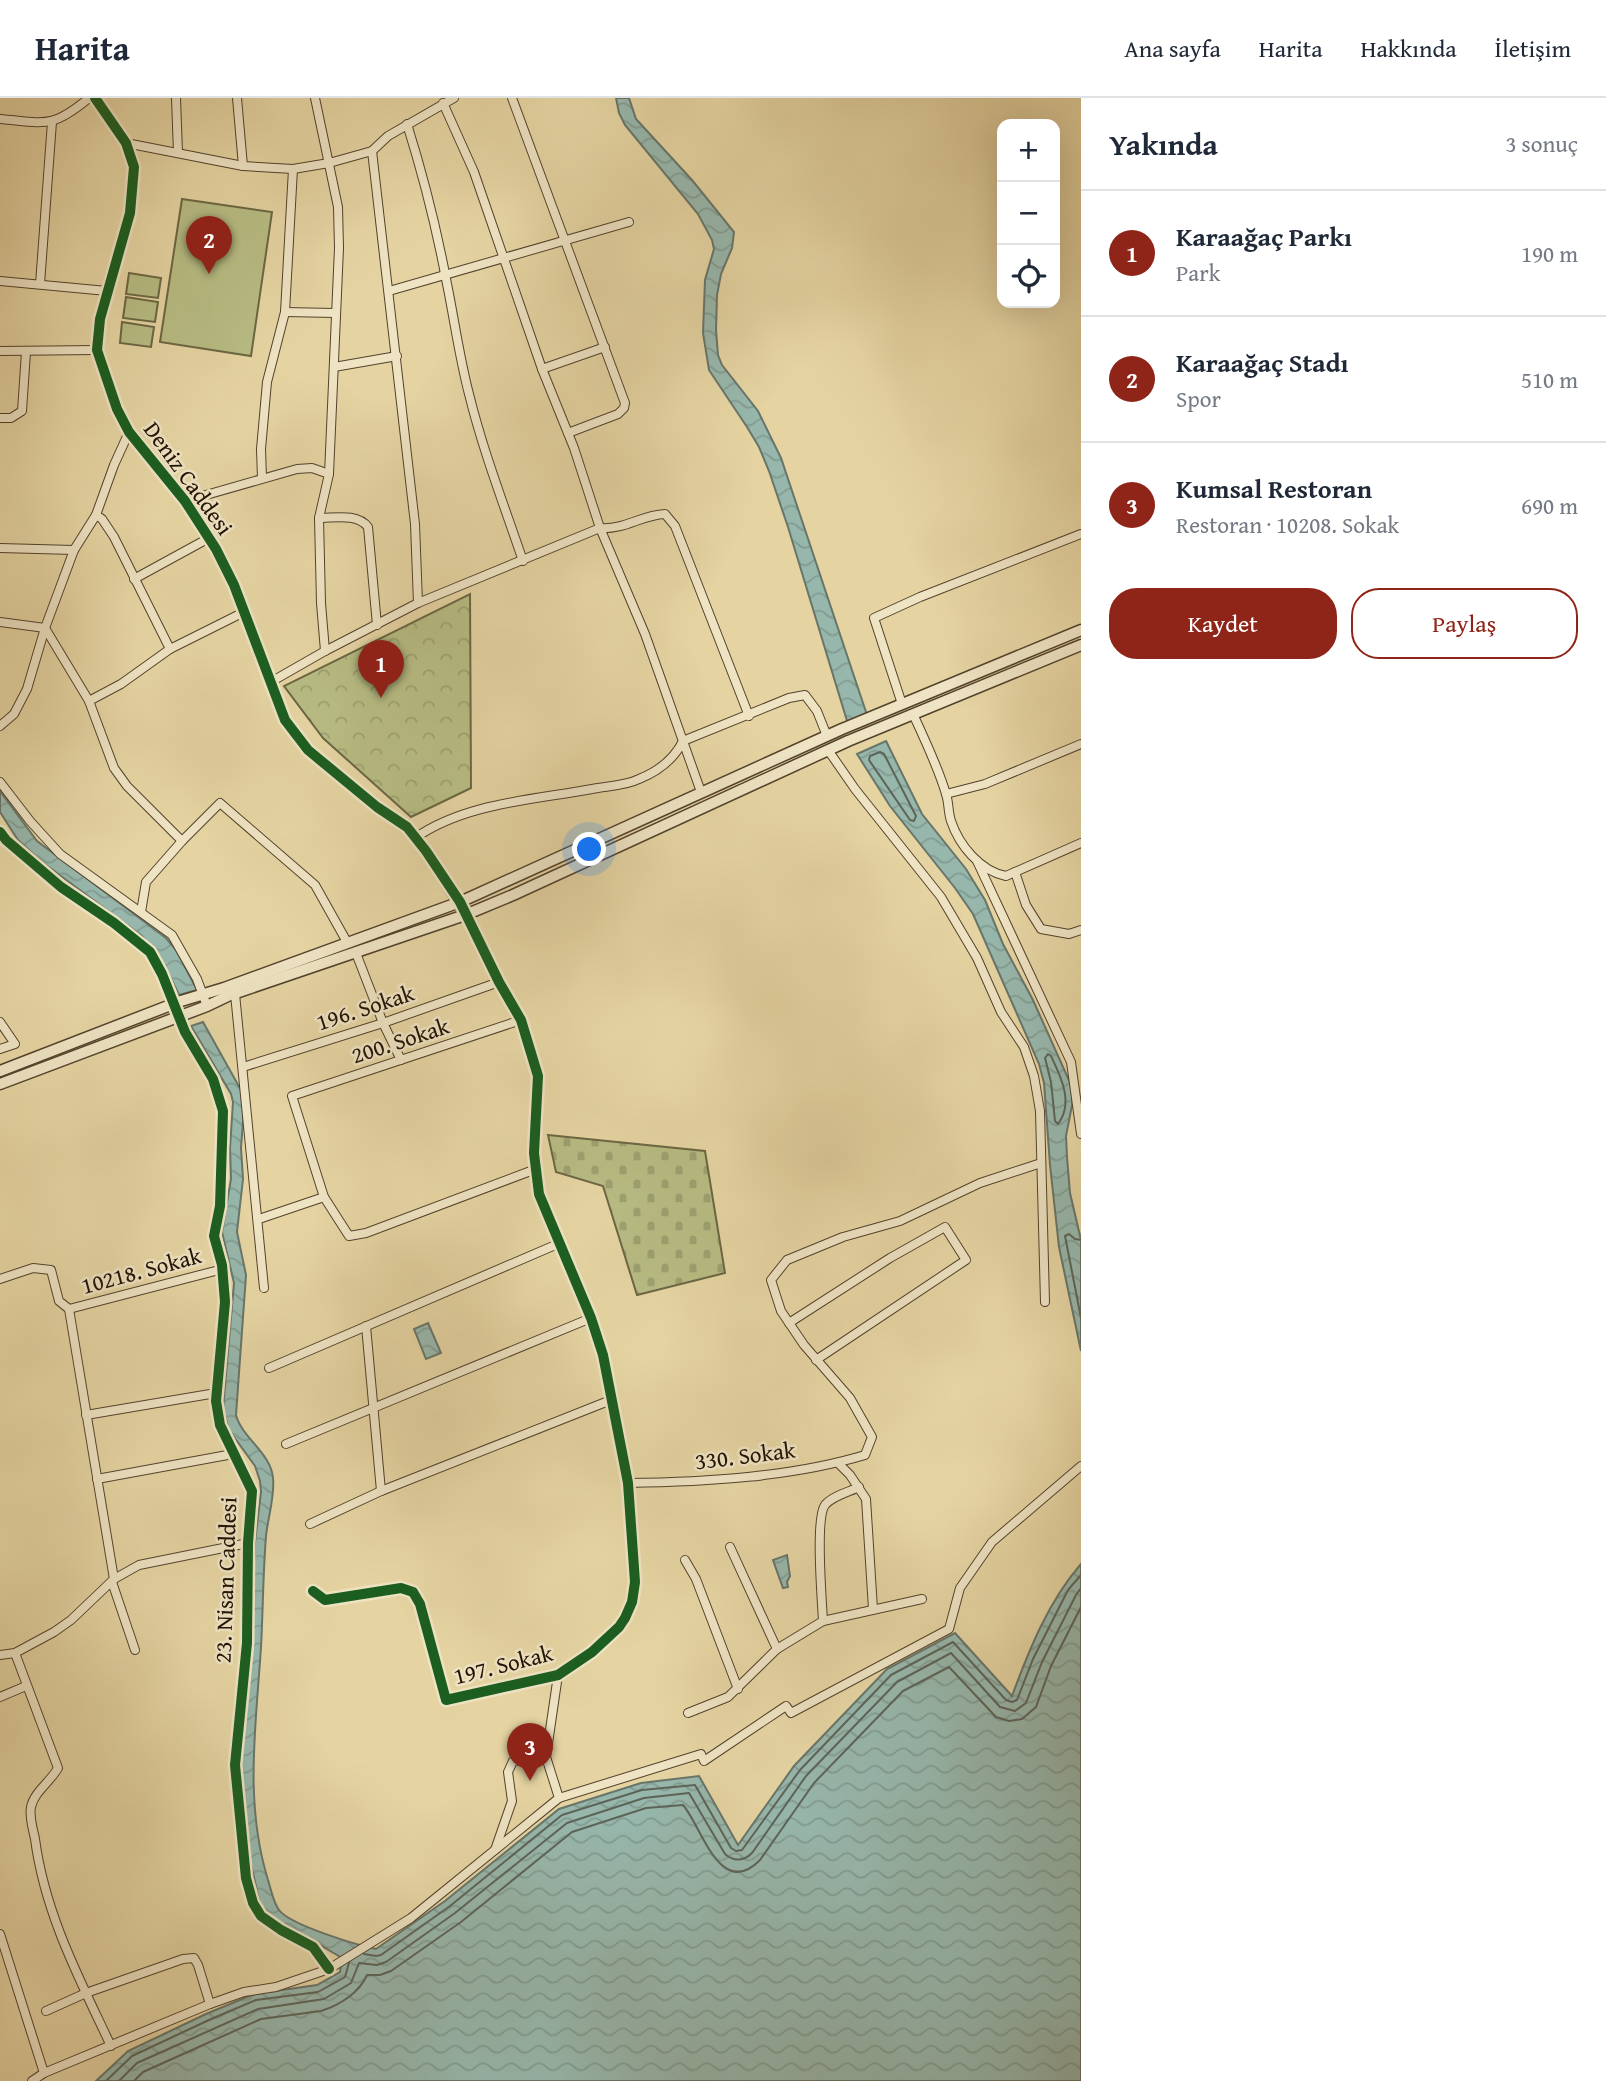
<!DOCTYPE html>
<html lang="tr">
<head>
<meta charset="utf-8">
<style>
  body { margin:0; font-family:"Gentium Book Plus",serif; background:#f2f2f3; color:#1f2937 }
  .controls { position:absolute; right:21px; top:21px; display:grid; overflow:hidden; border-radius:14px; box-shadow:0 7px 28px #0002 }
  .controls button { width:63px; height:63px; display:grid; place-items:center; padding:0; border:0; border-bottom:2px solid #e0e1e3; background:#fff; color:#1f2937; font:35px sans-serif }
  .you { position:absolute; left:590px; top:752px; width:24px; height:24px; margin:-18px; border:5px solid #fff; border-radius:50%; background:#1a73e8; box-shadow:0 0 0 10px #1a73e833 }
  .badge { display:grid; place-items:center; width:46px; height:46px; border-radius:50%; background:#8f2418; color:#fff; font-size:23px; font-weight:700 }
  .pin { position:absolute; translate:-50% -58px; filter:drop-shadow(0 2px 4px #0008) }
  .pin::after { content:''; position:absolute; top:37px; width:24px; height:21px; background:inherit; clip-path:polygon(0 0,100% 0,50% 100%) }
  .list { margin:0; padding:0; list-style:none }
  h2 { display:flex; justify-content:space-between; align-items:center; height:91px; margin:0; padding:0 28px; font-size:30px }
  h2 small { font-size:23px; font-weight:400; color:#747a83 }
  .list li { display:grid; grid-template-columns:46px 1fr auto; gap:21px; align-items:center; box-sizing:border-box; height:126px; padding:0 28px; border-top:2px solid #e0e1e3 }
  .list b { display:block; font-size:26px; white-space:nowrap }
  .list p { margin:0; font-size:23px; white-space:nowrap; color:#747a83 }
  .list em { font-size:23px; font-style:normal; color:#747a83 }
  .actions { display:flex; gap:14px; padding:21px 28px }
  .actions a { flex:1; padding:16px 0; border:2px solid #8f2418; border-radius:28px; text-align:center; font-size:24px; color:#8f2418 }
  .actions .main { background:#8f2418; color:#fff }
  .icon { flex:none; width:38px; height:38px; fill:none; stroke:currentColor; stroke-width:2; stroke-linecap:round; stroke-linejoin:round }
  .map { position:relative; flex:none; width:1081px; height:1983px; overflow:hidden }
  header { display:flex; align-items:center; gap:42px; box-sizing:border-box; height:98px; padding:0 35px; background:#fff; border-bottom:2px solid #e0e1e3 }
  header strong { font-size:33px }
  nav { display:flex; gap:38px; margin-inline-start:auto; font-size:24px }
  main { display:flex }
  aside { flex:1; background:#fff }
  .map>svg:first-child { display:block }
  .grass { fill:#b7bc83; stroke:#6c6744; stroke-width:2 }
  .forest { fill:url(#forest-crowns); stroke:#6c6744; stroke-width:2 }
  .cemetery { fill:url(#cemetery-stones); stroke:#6c6744; stroke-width:2 }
  .water { fill:url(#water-waves); stroke:#687569; stroke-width:2 }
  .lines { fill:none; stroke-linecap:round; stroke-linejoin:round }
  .shore { stroke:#5c6458; stroke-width:2 }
  .minor-casing { stroke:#53422c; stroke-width:10 }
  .tertiary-casing { stroke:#53422c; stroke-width:13 }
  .minor { stroke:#eee3c3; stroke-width:8 }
  .tertiary { stroke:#eee3c3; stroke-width:10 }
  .cycleway-casing { stroke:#eee3c3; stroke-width:15 }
  .cycleway { stroke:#1b5e20; stroke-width:10 }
  .labels { text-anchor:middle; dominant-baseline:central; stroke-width:5; stroke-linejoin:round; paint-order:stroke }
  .street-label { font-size:23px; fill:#221204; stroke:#eee3c3 }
</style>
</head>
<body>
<header>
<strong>Harita</strong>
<nav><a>Ana sayfa</a><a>Harita</a><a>Hakkında</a><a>İletişim</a></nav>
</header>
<main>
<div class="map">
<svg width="1081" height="1983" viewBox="0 0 1081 1983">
  <defs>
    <pattern id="forest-crowns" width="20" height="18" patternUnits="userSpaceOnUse" patternTransform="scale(1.75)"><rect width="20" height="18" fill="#b7bc83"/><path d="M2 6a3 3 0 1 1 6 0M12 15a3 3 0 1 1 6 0" fill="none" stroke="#9da170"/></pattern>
    <pattern id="cemetery-stones" width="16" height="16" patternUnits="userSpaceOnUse" patternTransform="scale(1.75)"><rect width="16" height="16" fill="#b7bc83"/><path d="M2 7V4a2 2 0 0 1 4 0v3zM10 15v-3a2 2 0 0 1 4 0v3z" fill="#9da170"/></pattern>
    <pattern id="water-waves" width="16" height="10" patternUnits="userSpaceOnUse" patternTransform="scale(1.75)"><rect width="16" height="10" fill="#97b7ac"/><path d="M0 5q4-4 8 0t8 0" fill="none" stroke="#829c92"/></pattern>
  </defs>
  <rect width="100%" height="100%" fill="#e5d4a2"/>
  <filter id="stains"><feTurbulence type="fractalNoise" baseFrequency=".00286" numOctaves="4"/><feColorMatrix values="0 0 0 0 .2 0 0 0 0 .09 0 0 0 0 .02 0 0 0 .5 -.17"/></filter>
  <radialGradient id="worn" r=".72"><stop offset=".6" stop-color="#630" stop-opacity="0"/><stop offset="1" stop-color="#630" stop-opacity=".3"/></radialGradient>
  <g class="grass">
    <path d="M182,101L272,114L251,258L160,244Z"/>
    <path d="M129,175L161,180L158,200L126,196Z"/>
    <path d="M126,199L158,204L155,224L123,220Z"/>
    <path d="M122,224L154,229L151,249L120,245Z"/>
  </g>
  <path class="forest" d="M470,496L471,690L411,719L323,640L284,588Z"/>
  <path class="cemetery" d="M548,1037L705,1053L725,1175L637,1197L603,1088L556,1074Z"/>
  <g class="water">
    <path d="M616,0H629L636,21L692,82L734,134L732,150L721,176L717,197L716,232L718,257L722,267L758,313L781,360L867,617L848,626L788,429L769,373L759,349L747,329L709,272L703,235L705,182L714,151L712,142L698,116L625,27L619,15Z"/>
    <path d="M886,643L922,716L966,771L985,802L1003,846L1033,902L1072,989L1073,1002L1066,1038L1067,1059L1070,1095L1081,1142V1253L1059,1149L1050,1067L1044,985L1039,966L973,816L955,790L890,708L857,656Z"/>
    <path d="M0,693L37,743L166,840L176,852L197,892L179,897L167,872L142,838L42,764L18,742L0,714Z"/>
    <path d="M203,924L241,992L244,1011L241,1050L243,1081L237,1134L246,1177L236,1317C242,1340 271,1355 273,1380C275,1398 268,1419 266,1438C263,1475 263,1512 261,1549C256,1628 244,1704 268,1782C271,1791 273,1804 279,1812C290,1827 357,1847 376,1851L445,1803L559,1711L641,1685L699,1678L738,1747L794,1668L887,1571L955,1535L1012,1598C1029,1552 1048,1504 1081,1466V1983H96L128,1953L206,1916L254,1896L317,1887L340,1874L342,1860L269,1817L260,1806L250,1762L243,1706L240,1658L248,1589L255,1444L261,1394L260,1383L255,1368L229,1332L223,1311L234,1185L222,1134L231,1081L230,1050L233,1004L231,996L191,928Z"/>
    <path d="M428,1225L441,1255L426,1261L414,1231Z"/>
    <path d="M787,1457L790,1478L787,1484L788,1489L783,1490L773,1462Z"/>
  </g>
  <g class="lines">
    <g class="shore">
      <path d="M880,654L884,656L916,718L914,723L910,722L869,662L870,658Z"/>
      <path d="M1048,956L1051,958C1061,979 1074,1005 1058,1026L1055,1023L1051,984L1045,960Z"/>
      <path d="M1081,1142L1075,1141L1069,1136L1065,1138L1081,1220"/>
      <path d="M364,1856L376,1858L381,1857L450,1808L562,1717L642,1692L695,1687L731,1750L736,1753L742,1752L800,1672L891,1577L953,1544L1006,1602L1012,1604L1017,1602L1033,1561L1068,1492L1081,1477"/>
      <path d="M106,1983L132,1958L209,1922L256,1902L318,1894L345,1879L349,1865"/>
      <path d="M119,1983L137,1965L258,1911L324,1901L351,1885L359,1865L377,1867L386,1864L455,1815L567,1725L644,1700L689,1695L725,1756C734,1764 744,1763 752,1755L806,1678L897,1584L951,1555L1000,1609L1015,1613L1026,1605L1042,1564L1076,1497L1081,1490"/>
      <path d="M134,1983L143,1974L261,1921L321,1913C340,1907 359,1895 367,1877H380L391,1873L461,1824L572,1734L646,1710L683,1707C701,1727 720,1803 760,1762L814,1685L903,1593L949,1569L996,1619L1009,1623L1022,1621L1036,1609L1051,1568L1081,1509"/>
    </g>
    <defs>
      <g id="minor">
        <path d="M176,0L178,55"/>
        <path d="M237,0L243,68"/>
        <path d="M315,0L338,109L339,150L329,376L319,420L321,505L325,553"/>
        <path d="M512,0L625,305L624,310L618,316L568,335"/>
        <path d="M443,5L474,74L542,271L574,350L600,430L645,536L701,694"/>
        <path d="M0,21C45,25 52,31 89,0"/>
        <path d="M407,26C423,77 436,128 446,181C454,219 459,258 469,296C483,353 504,407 523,463"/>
        <path d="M126,45L243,68L293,71L329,65L372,53L388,38L454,0"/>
        <path d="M372,53L415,426L418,505"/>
        <path d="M0,183L107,193"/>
        <path d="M40,186L52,24"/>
        <path d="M389,193L629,124"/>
        <path d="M285,214L335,215"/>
        <path d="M0,253L97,252"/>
        <path d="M334,269L397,258"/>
        <path d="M542,271L605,249"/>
        <path d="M0,320H11L22,313L26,254"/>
        <path d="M262,380L261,351L267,284L285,214L293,71"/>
        <path d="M185,403L297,371L312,370L329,376"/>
        <path d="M96,417L102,421L114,439L170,551"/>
        <path d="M319,420C335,420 357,415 368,429L377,527"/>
        <path d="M0,450L74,452"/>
        <path d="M134,481L209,440"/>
        <path d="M0,524L45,530L89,603L114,670L127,688L182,743"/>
        <path d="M269,585L325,553L418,505L600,430C625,432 641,417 665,416L675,428L749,618"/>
        <path d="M89,603L121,586L170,551L244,514"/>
        <path d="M902,606L874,520L920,499L1081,436"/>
        <path d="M913,616C925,642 938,669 946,696C949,705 948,714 951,723C959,747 980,773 1006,778L1081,745"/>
        <path d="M0,628L14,616L27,591L45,530L74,452L96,417L114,367L129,334"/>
        <path d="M828,652L855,691L941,799L977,860L1001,914L1024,949L1034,978L1040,1013L1045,1204"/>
        <path d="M0,684L30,723L60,756L172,837L197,881L207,908"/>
        <path d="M946,696L985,686L1081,646"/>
        <path d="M0,734L6,742L61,789L114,825L150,854L162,876L185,934L213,981L223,1013L220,1108L214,1138L222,1167L225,1204L216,1303L220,1327L252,1393L248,1445L247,1545L235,1667L246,1780L253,1805L261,1818L281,1832L313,1849L329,1871"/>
        <path d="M415,740C465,705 533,702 592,691C607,688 625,688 639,681C659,673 674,661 683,643L789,600L805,597L817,613L827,638"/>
        <path d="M977,763L1071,964L1081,1036"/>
        <path d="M1015,774L1026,807L1041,831L1069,836L1081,832"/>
        <path d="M141,814L146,784L182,743L220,705L315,787L347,844"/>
        <path d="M356,855L383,925L401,962"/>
        <path d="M235,896L264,1190"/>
        <path d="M521,922L292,998L324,1099L349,1138L366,1135L536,1071"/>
        <path d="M0,924L15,946L0,951"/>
        <path d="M243,969L383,925L499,884"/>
        <path d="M259,1121L324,1099"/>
        <path d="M0,1181L33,1170L51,1172L59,1203L69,1211L114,1481"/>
        <path d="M69,1211L223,1171"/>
        <path d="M789,1225L890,1160L945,1129L966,1162L816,1262"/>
        <path d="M366,1228L381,1393"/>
        <path d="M269,1270L560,1145"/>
        <path d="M86,1317L216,1295"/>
        <path d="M286,1346L591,1220"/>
        <path d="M838,1365L850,1377L866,1401L873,1511"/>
        <path d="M97,1381L233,1356"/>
        <path d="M628,1385C705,1384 792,1379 865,1357L872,1339L850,1300L804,1247L781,1213L771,1182L787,1162L843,1139L900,1123L980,1085L1041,1065"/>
        <path d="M310,1426L381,1393L611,1302"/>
        <path d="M730,1449L777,1551"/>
        <path d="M685,1462L696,1481L738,1591"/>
        <path d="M112,1484L135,1552"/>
        <path d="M313,1493L325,1502L401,1490L413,1494L420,1506L446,1602L558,1577L592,1554L619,1529L632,1504L635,1484L628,1385L603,1257L591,1220L539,1096L534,1055L538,978L521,922L465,817"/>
        <path d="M823,1523C822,1503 815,1420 825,1407C832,1398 849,1394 859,1389"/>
        <path d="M15,1555L58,1670C51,1683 34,1694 31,1709C29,1719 33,1731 35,1741C45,1816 79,1880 111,1948"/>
        <path d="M0,1557L15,1555L54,1534L71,1522L114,1481L139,1467L248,1445"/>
        <path d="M558,1577L546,1659L559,1700"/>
        <path d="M0,1599L26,1588"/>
        <path d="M688,1615L728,1599L777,1551L823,1523L922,1501"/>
        <path d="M495,1752L512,1703L508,1674L513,1663L546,1659"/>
        <path d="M0,1836L44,1975"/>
        <path d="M46,1913L86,1895L183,1861L194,1860L198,1867L210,1906"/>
        <path d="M32,1983L44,1975L210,1906L244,1894L276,1889L329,1871L411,1820L559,1700L701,1656L704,1663L786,1608L791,1615L949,1531L960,1490L992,1444L1081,1368"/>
      </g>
      <g id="tertiary">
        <path d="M95,0L126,45L134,69L130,115L100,221L97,252L117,311L129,334L185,403L216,451L234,487L285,622L308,652L377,709L407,729L426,753L461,808"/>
        <path d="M0,973L181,903L224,890L460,804L842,631L1081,532"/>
        <path d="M0,986L207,908L230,897L465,817L513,797L848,643L1081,547"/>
      </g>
    </defs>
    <use href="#minor" class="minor-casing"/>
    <use href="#tertiary" class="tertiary-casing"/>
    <use href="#minor" class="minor"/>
    <use href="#tertiary" class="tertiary"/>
    <defs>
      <g id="cycleway">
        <path d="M95,0L126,45L134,69L130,115L100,221L97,252L117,311L129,334L185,403L216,451L234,487L285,622L308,652L377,709L407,729L426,753L460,804L499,884L521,922L538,978L534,1055L539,1096L591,1220L603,1257L628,1385L635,1484L632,1504L625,1520L619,1529L592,1554L558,1577L446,1602L420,1506L413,1494L401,1490L325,1502L313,1493"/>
        <path d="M0,734L6,742L61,789L114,825L150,854L162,876L185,934L213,981L223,1013L220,1108L214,1138L222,1167L225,1204L216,1303L220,1327L252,1393L248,1445L247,1545L235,1667L246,1780L253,1805L261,1818L281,1832L313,1849L329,1871"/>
      </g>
    </defs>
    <use href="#cycleway" class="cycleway-casing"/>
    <use href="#cycleway" class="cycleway"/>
  </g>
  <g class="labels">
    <g class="street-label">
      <text transform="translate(189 380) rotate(54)">Deniz Caddesi</text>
      <text transform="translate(365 909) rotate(-18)">196. Sokak</text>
      <text transform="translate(400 942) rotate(-18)">200. Sokak</text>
      <text transform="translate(141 1172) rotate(-15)">10218. Sokak</text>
      <text transform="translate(745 1357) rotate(-7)">330. Sokak</text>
      <text transform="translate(225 1482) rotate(-88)">23. Nisan Caddesi</text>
      <text transform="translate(503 1566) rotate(-14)">197. Sokak</text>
    </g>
  </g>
  <rect width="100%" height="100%" filter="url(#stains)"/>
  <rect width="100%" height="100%" fill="url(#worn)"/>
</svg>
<div class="controls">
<button>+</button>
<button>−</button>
<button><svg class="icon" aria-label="locate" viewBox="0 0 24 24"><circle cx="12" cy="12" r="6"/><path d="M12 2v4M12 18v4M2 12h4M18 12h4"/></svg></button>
</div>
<div class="you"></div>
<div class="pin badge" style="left:381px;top:600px">1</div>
<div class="pin badge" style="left:209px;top:176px">2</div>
<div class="pin badge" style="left:530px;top:1683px">3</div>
</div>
<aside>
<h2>Yakında<small>3 sonuç</small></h2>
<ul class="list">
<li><span class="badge">1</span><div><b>Karaağaç Parkı</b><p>Park</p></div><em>190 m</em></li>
<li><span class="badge">2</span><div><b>Karaağaç Stadı</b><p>Spor</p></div><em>510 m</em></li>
<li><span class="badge">3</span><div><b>Kumsal Restoran</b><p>Restoran · 10208. Sokak</p></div><em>690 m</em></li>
</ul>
<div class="actions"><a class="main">Kaydet</a><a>Paylaş</a></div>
</aside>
</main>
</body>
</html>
